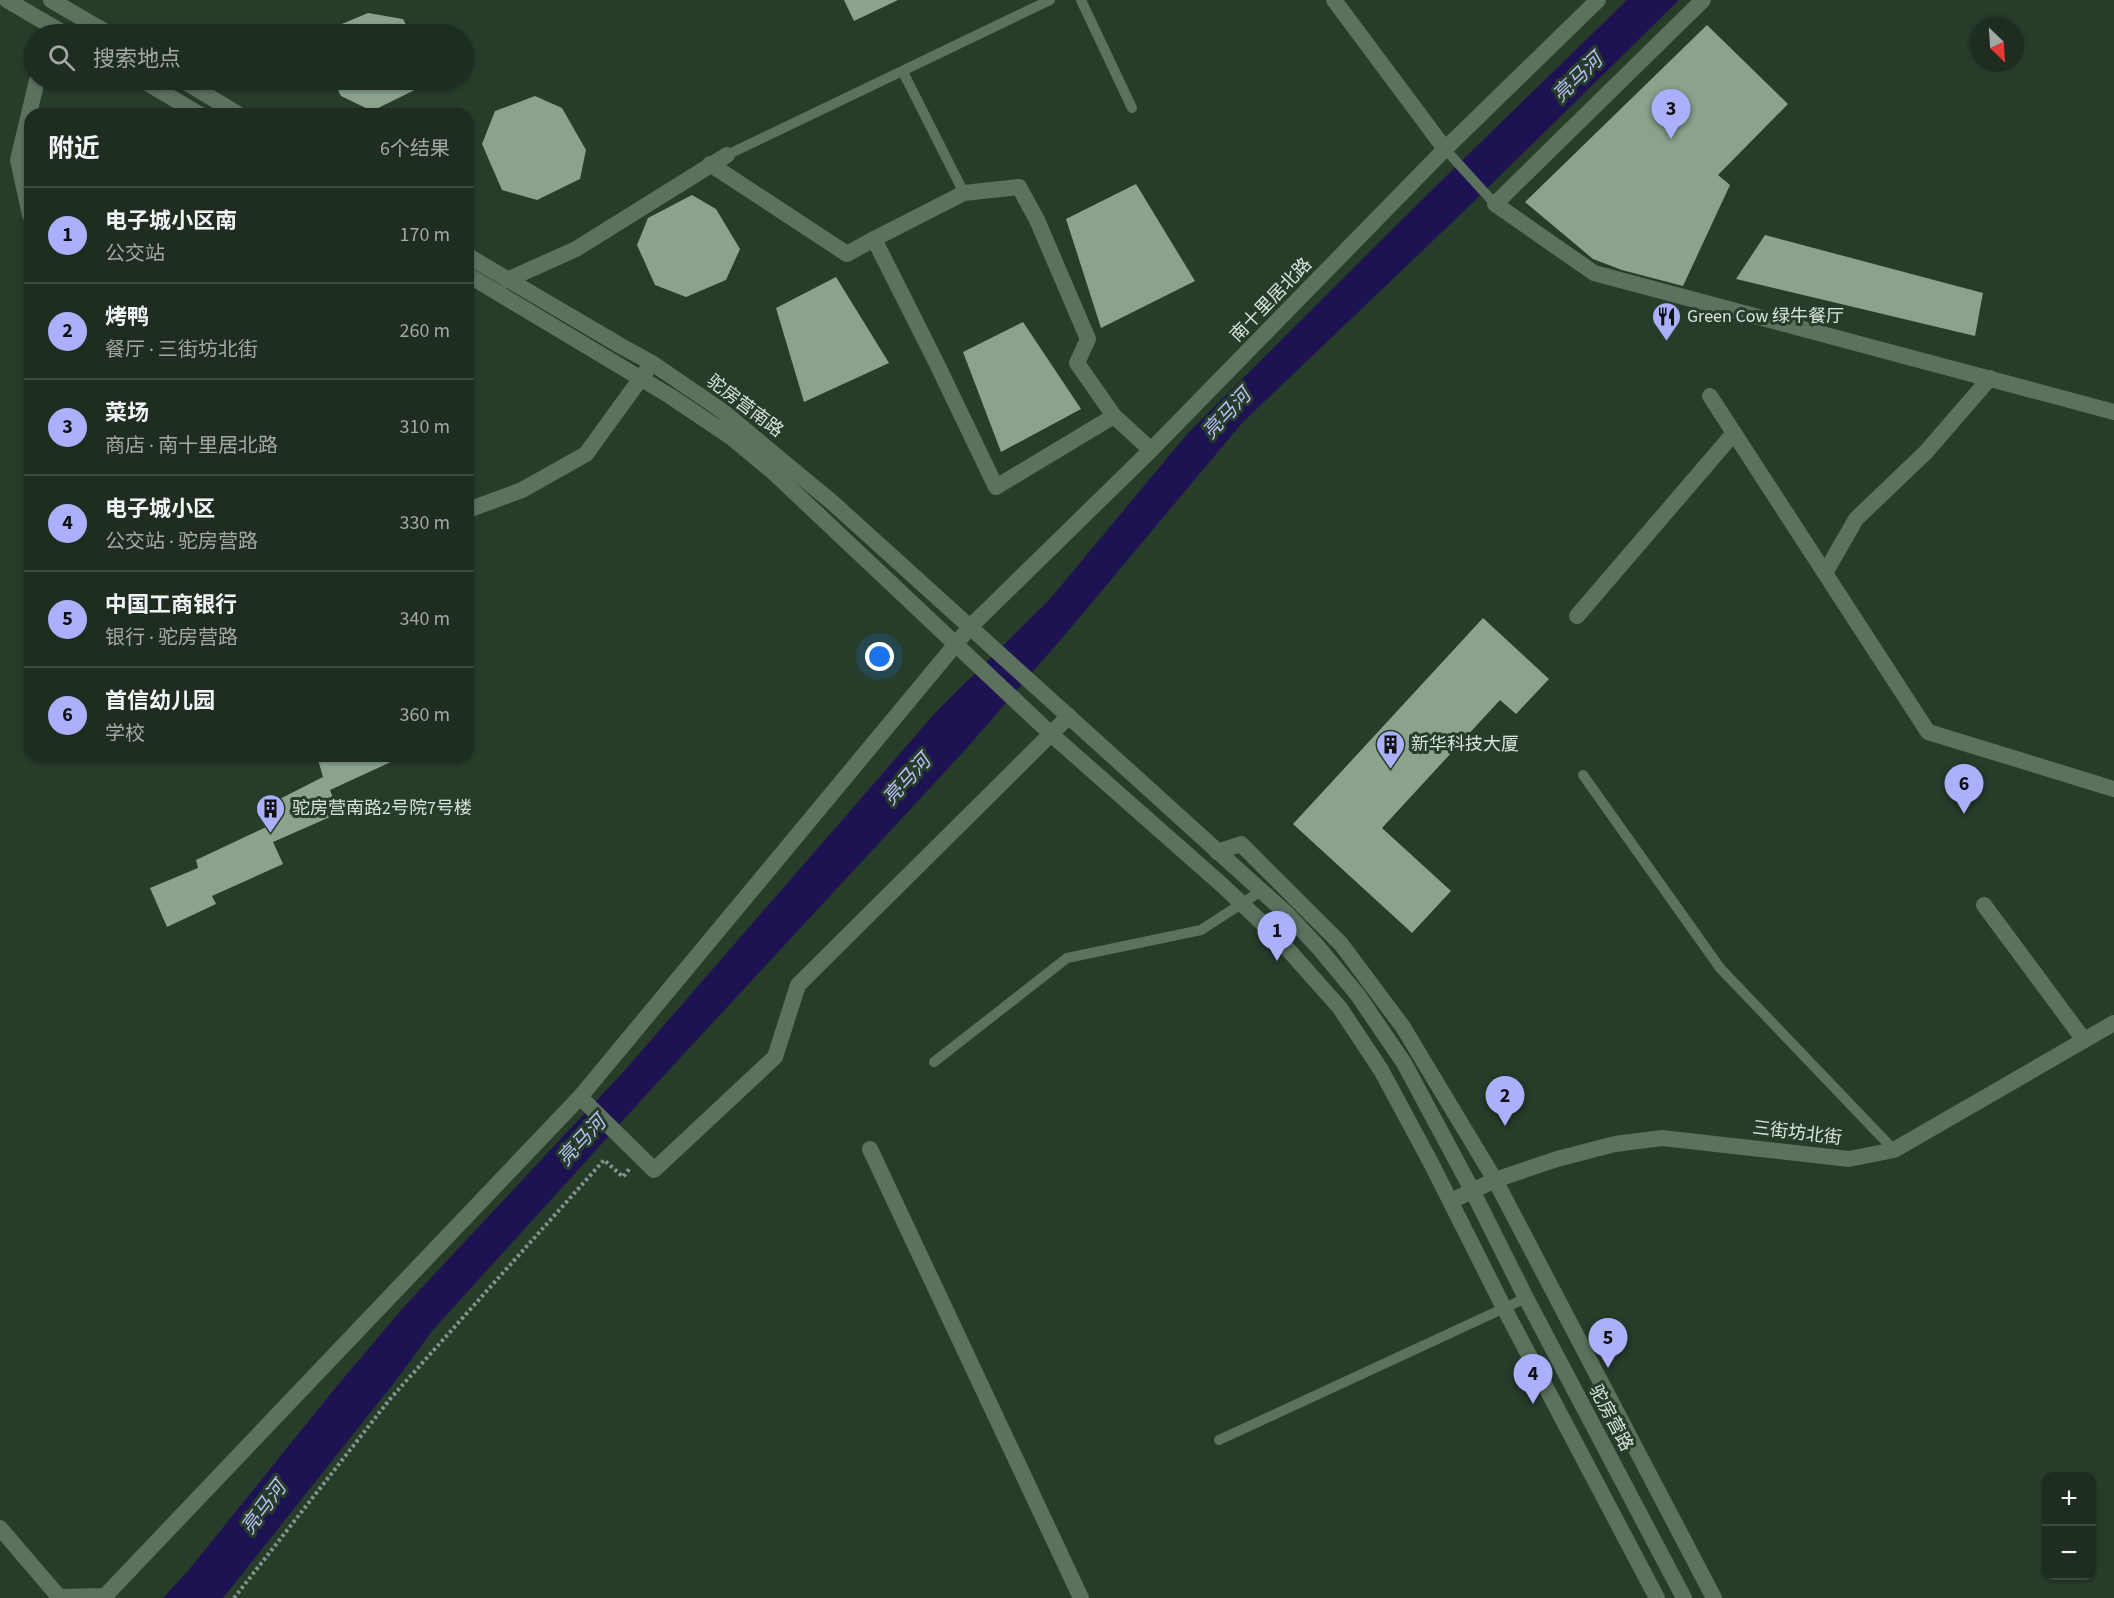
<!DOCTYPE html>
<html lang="zh">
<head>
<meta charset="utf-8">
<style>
  body { margin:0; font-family:"Source Sans 3","Noto Sans SC",sans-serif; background:#263529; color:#f1f3f6 }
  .controls { position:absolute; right:18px; bottom:18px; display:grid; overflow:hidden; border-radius:12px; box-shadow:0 2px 4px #0004 }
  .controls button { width:54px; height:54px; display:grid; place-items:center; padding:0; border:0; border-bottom:2px solid #3c493e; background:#1e2d20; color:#f1f3f6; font:30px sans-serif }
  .compass { position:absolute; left:1970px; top:18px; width:54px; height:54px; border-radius:50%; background:#1e2d20; box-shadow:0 2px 4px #0004; rotate:155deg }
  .you { position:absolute; left:880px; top:657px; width:21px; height:21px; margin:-15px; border:4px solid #fff; border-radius:50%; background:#1a73e8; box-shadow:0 0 0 9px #1a73e833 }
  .badge { display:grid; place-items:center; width:39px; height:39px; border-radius:50%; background:#acaffb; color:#111; font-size:20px; font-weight:700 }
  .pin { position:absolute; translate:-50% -50px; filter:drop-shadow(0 2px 3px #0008) }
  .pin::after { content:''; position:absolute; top:32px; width:21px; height:18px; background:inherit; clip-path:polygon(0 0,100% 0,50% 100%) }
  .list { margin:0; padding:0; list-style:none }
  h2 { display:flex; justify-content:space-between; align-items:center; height:78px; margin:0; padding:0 24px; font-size:26px }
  h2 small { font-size:20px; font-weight:400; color:#a1a8a5 }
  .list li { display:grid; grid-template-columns:39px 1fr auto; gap:18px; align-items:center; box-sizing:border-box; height:96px; padding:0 24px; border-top:2px solid #3c493e }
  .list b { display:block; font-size:22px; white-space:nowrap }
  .list p { margin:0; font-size:20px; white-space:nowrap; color:#a1a8a5 }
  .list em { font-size:20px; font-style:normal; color:#a1a8a5 }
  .icon { flex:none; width:33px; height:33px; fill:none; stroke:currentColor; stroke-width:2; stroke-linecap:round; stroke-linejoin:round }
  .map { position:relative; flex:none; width:2114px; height:1598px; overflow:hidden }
  .search { position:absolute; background:#1e2d20; box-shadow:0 2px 4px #0004; left:24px; top:24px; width:450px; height:66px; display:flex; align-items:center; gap:15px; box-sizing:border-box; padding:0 21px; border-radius:33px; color:#a1a8a5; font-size:22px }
  .panel { position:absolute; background:#1e2d20; box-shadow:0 2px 4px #0004; left:24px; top:108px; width:450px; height:654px; border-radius:18px }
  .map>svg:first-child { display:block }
  .water { fill:#1d1352 }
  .building { fill:#8ba28d }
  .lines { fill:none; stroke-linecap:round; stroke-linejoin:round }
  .path { stroke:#869587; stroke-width:4; stroke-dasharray:3 3; stroke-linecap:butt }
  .service { stroke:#5c715e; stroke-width:10 }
  .minor { stroke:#5c715e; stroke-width:16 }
  .tertiary { stroke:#5c715e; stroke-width:16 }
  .labels { text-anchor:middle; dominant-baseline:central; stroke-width:6; stroke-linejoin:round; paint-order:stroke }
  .street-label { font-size:18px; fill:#d8e4d9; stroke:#283c2a }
  .poi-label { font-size:18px; fill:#d8e4d9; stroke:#283c2a; text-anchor:start }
  .water-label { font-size:20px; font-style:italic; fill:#bbbff9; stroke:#283c2a }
</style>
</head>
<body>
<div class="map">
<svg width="2114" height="1598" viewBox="0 0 2114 1598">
  <rect width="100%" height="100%" fill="#283c2a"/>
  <path class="water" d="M1627,0H1679L1463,212L1242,423L1075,623L966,749L645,1096L432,1331L397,1379L223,1598H163L188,1571L332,1392L402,1309L626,1069L936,712L1050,599L1189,432L1436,186Z"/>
  <g class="building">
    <path d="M844,0H898L854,21Z"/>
    <path d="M368,13L403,19L411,34H318Z"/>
    <path d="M1707,25L1788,104L1718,175L1730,185L1683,286L1622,270L1593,259L1525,202Z"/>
    <path d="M333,80H435L372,111L341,96Z"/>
    <path d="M535,96L562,108L586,150L580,179L537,200L502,190L482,144L495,111Z"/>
    <path d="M1136,184L1195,281L1101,328L1066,219Z"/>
    <path d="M692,195L716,209L740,249L726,280L686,297L655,285L637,245L648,218Z"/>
    <path d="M1765,235L1983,293L1975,336L1736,279Z"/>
    <path d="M836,277L889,363L804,402L776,308Z"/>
    <path d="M1023,322L1081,409L1001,452L963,352Z"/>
    <path d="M1483,618L1549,679L1516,714L1500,700L1382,828L1451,891L1412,933L1293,824Z"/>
    <path d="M317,756H404L330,790L339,813L273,842L283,864L212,896L216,904L167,927L150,888L198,868L196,860L266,827L260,809L323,777Z"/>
  </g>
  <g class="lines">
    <path class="path" d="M234,1598L390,1399L604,1160L623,1177L630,1168"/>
    <g class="service">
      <path d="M1081,0L1132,108"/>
      <path d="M903,72L964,193"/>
      <path d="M1445,149L1495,204"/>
      <path d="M727,155L1050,0"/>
      <path d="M1583,775L1720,968L1894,1150"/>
      <path d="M934,1062L1067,958L1201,930L1261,891"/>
      <path d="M1219,1440L1526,1298"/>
    </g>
    <g class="minor">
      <path d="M1334,0L1445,149"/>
      <path d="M1703,0L1495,204L1594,273L2114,412"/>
      <path d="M710,164L847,254L874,239L935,360L996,487L1114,416L1151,450"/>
      <path d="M30,215L18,160L37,80"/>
      <path d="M874,239L964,193L1019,187L1037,220L1088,339L1077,363L1114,416"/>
      <path d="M507,280L576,249L727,155"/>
      <path d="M1710,396L1928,732L2114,789"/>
      <path d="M468,510L522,490L586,454L652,363"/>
      <path d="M1825,573L1856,519L1926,452L1990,378"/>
      <path d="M1577,616L1734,433"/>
      <path d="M1217,852L1241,844L1341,944L1403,1027L1495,1180L1714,1598"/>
      <path d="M1984,905L2084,1040"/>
      <path d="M580,1097L654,1170L775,1057L798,985L1069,716"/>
      <path d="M870,1149L1081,1598"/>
      <path d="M1451,1201L1495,1180L1557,1159L1615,1144L1662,1138L1849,1159L1894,1150L2114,1023"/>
      <path d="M0,1528L59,1597L105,1596L580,1097L970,627L1151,450L1445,149L1598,0"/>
    </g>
    <g class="tertiary">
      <path d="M7,0L65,34"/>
      <path d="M51,0L109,34"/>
      <path d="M142,80L199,114"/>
      <path d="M182,80L238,114"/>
      <path d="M468,256L621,346L652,363L721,410L833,503L1287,914L1318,947L1357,994L1404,1063L1472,1190L1526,1298L1684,1598"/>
      <path d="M468,275L670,396L731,437L773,472L1052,735L1222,885L1276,936L1340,1008L1381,1070L1431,1163L1504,1308L1657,1598"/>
    </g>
  </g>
  <defs>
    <symbol id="restaurant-pin" viewBox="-11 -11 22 30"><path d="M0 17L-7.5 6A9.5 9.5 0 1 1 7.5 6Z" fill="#acaffb" stroke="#283c2a"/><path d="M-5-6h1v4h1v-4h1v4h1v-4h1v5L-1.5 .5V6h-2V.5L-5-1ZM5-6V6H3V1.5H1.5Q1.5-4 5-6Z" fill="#111"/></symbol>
    <symbol id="building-pin" viewBox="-11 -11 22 30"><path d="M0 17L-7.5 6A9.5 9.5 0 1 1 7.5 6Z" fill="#acaffb" stroke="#283c2a"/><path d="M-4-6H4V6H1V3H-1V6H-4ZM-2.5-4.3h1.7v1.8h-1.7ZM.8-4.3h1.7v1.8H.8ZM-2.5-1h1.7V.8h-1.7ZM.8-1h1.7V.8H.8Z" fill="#111"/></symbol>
  </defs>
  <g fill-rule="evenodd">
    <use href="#restaurant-pin" x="1650" y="300" width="33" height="45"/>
    <use href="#building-pin" x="1374" y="728" width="33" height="45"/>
    <use href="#building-pin" x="254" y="792" width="33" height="45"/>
  </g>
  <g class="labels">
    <g class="street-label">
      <text transform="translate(1271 300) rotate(-46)">南十里居北路</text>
      <text transform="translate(745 406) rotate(37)">驼房营南路</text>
      <text transform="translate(1797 1133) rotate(7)">三街坊北街</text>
      <text transform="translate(1611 1418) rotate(62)">驼房营路</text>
    </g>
    <g class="poi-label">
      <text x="1687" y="316">Green Cow 绿牛餐厅</text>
      <text x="1411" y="744">新华科技大厦</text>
      <text x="292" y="808">驼房营南路2号院7号楼</text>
    </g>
    <g class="water-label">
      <text transform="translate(1578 78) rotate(-44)">亮马河</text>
      <text transform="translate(1227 414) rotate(-47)">亮马河</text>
      <text transform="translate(907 780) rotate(-48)">亮马河</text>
      <text transform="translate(582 1141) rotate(-47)">亮马河</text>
      <text transform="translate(264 1508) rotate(-53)">亮马河</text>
    </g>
  </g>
</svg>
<div class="controls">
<button>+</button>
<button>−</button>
</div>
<svg class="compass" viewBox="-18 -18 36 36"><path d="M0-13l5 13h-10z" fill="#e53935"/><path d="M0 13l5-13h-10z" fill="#a1a8a5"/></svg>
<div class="you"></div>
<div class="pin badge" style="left:1277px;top:961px">1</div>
<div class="pin badge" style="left:1505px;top:1126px">2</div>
<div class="pin badge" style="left:1671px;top:139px">3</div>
<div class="pin badge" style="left:1533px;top:1404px">4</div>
<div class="pin badge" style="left:1608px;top:1368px">5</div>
<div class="pin badge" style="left:1964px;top:814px">6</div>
<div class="search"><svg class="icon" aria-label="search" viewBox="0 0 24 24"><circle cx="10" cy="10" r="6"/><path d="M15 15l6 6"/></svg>搜索地点</div>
<section class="panel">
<h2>附近<small>6个结果</small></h2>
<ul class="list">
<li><span class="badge">1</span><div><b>电子城小区南</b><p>公交站</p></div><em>170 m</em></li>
<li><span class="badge">2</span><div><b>烤鸭</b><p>餐厅 · 三街坊北街</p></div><em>260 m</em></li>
<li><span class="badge">3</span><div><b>菜场</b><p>商店 · 南十里居北路</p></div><em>310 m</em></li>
<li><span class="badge">4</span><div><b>电子城小区</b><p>公交站 · 驼房营路</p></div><em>330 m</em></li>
<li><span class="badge">5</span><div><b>中国工商银行</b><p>银行 · 驼房营路</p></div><em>340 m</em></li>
<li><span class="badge">6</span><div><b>首信幼儿园</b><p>学校</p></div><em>360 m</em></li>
</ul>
</section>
</div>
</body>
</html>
